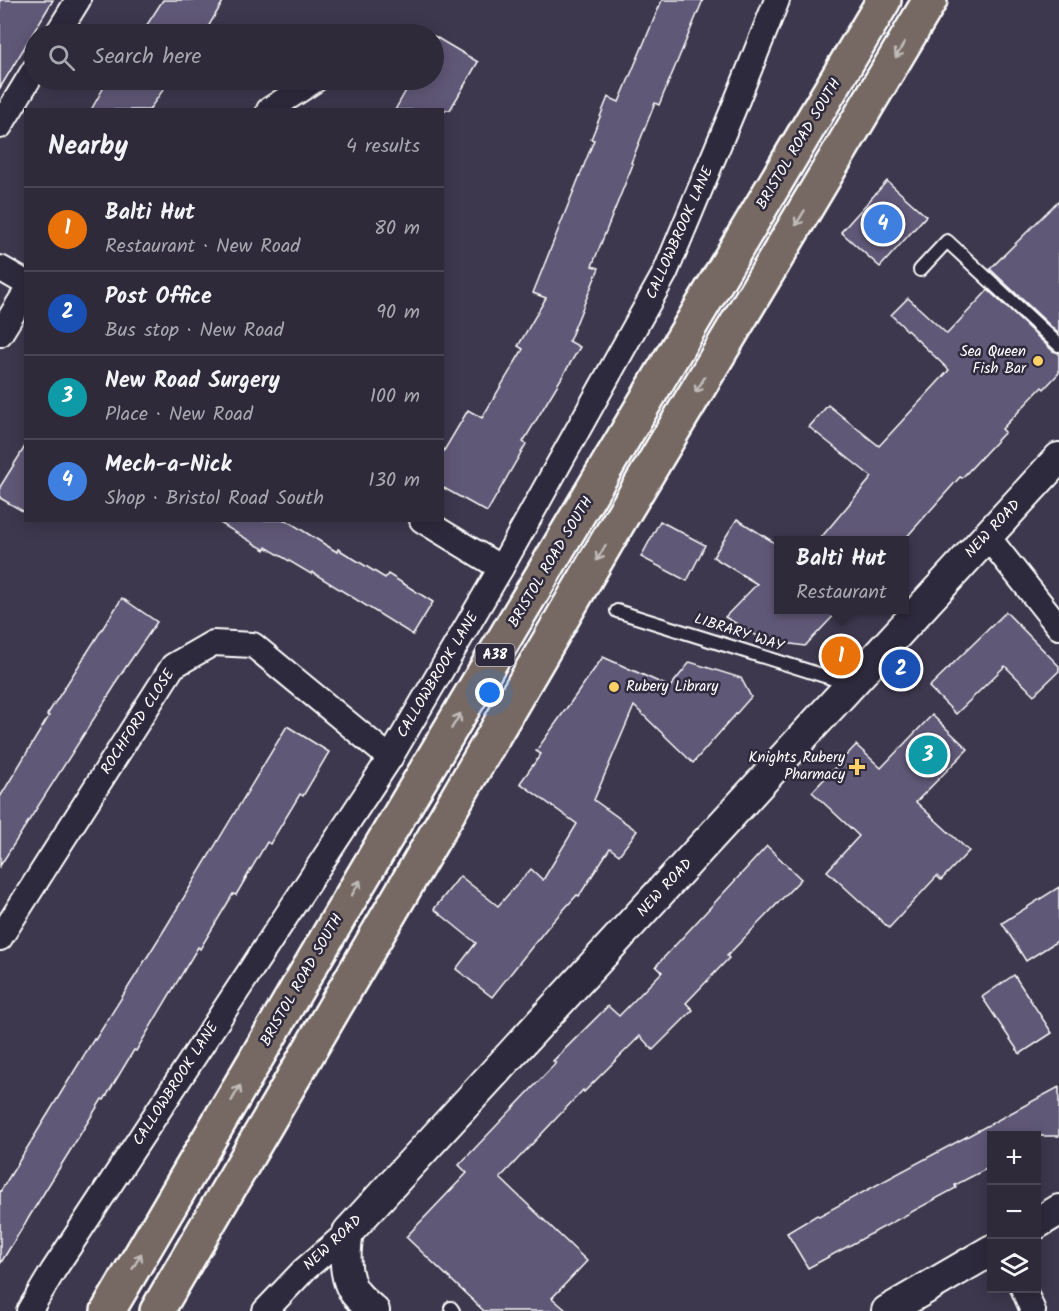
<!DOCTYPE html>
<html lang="en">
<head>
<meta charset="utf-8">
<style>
  body { margin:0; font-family:Kalam,sans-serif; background:#3a3645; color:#f1f3f6 }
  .controls { position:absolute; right:18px; bottom:18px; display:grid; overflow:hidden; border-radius:0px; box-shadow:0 3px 15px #0003 }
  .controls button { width:54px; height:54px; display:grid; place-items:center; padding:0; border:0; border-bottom:2px solid #494654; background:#2e2a3a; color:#f1f3f6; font:30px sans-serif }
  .you { position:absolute; left:490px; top:693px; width:21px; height:21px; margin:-15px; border:4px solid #fff; border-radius:50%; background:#1a73e8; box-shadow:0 0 0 9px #1a73e833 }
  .badge { display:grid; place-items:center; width:39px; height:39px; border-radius:50%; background:#ffd166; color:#fff; font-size:20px; font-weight:700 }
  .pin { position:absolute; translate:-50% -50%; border:3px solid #fff; box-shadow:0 2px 6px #0006 }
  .popup { position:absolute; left:774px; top:536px; width:135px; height:78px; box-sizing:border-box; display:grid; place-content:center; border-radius:0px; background:#2e2a3a; filter:drop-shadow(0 2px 4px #0005); font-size:20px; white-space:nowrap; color:#a7a7af }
  .popup b { font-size:22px; color:#f1f3f6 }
  .popup::after { content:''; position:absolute; left:50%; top:100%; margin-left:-12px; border:12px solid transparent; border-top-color:#2e2a3a }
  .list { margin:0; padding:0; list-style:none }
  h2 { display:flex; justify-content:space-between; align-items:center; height:78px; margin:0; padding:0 24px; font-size:26px }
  h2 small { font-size:20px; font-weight:400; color:#a7a7af }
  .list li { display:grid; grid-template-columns:39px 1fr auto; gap:18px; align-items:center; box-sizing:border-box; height:84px; padding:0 24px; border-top:2px solid #494654 }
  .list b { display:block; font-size:22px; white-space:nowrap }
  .list p { margin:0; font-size:20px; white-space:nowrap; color:#a7a7af }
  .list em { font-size:20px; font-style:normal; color:#a7a7af }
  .icon { flex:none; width:33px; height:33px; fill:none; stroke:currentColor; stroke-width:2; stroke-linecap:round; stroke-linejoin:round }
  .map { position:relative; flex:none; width:1059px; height:1311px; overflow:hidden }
  .search { position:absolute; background:#2e2a3a; box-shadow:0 3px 15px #0003; left:24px; top:24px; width:420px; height:66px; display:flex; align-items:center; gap:15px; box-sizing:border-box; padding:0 21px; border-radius:33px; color:#a7a7af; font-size:22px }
  .panel { position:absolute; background:#2e2a3a; box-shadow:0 3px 15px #0003; left:24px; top:108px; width:420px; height:414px; border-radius:0px }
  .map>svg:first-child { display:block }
  .building { fill:#615977; stroke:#fff; stroke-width:1.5 }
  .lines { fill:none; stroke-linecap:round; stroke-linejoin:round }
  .service-casing { stroke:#fff; stroke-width:16 }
  .minor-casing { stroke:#fff; stroke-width:28 }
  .tertiary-casing { stroke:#fff; stroke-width:34 }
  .trunk-casing { stroke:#fff; stroke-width:38 }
  .service { stroke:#2f2a3d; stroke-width:12 }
  .minor { stroke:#2f2a3d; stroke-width:24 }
  .tertiary { stroke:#2f2a3d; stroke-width:30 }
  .trunk { stroke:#766964; stroke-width:33 }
  .oneway { stroke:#c1bcb9 }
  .poi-dot { fill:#ffd166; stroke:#2f2a3d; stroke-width:2 }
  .labels { text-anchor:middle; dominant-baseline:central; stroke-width:5; stroke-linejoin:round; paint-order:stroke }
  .shield { fill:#2f2a3d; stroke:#c1bfc5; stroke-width:1.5 }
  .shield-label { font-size:14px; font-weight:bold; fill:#fff }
  .street-label { font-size:15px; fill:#fff; stroke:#2f2a3d }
  .poi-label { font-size:15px; fill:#fff; stroke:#2f2a3d; text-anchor:end }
</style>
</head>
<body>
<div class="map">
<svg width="1059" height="1311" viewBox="0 0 1059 1311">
  <rect width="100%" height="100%" fill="#3e384e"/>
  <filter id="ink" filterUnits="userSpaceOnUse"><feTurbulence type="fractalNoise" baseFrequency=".0167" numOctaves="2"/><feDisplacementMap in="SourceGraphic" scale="12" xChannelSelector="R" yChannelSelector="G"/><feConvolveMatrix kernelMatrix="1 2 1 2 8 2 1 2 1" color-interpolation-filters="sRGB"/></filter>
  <g filter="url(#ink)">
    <g class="building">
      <path d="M0,0H53L0,88Z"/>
      <path d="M163,0H224L204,34H141Z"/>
      <path d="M662,0H703L659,105L655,103L631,163L633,164L592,266L599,268L569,341L580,347L523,442L526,444L487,512L442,487V454L468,410L482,418L523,349L518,346L546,298L533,293L594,140L591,139L608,97L619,102Z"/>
      <path d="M434,36L478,62L450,110H395L412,80H434Z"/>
      <path d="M108,80H170L149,110H91Z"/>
      <path d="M887,181L926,216L880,267L841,232Z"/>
      <path d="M1059,200V334L990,269Z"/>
      <path d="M988,290L1053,351L1059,353V373L1044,389L1042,387L1002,429L1005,432L962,478L960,477L904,540H819L872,477L809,427L828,405L879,446L949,370L891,315L908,298L947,334Z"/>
      <path d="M26,445V513L0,498V487Z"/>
      <path d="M737,519L778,545V609H840L805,646L764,640L725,617L757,584L713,557Z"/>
      <path d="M215,520H286L337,552L338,549L385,578L388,574L433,602L413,635L312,572L311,574L266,547L265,550Z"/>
      <path d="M660,521L705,545L687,581L641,557Z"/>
      <path d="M122,598L157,622L115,683L116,684L0,866V797L49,716L47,715Z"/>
      <path d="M1006,612L1059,666V671L1034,695L1005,666L956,714L929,687Z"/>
      <path d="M603,657L670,687L690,662L741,678L751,697L693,763L634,706L594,800L637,831L619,855L610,848L579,896L577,895L547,928L492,997L456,969L476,943L434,909L460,876L498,906L531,869L543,880L577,824L520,783L541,754L536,751Z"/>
      <path d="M932,715L968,749L916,802L969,851L941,880L937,876L889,928L827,871L859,836L812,792L856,745L881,768Z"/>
      <path d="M287,726L329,752L303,796L300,794L270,844L267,842L236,895L233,894L200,949L198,947L136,1051L134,1050L104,1100L102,1099L0,1264V1192L94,1039L95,1040L166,927Z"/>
      <path d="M767,846L801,879L727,956L729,958L686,1003L693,1010L653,1050L640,1036L584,1092L583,1090L500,1178L587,1261L552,1298L567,1311H484L406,1237L467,1173L459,1165L556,1063L553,1061L608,1006L619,1016L662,972L656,966Z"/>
      <path d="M1059,887V940L1026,961L1002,923Z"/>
      <path d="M1014,975L1052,1033L1020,1054L982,997Z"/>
      <path d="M1059,1087V1136H992V1166L955,1185L956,1188L808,1268L787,1233L817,1215L819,1216Z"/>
    </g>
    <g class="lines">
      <defs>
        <g id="service">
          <path d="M920,270L947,241L1059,345"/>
          <path d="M617,611L850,684"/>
          <path d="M451,1308L453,1311"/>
        </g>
        <g id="minor">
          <path d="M57,34L78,0"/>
          <path d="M269,110L315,80"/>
          <path d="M0,126L34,70"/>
          <path d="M0,268L26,283"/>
          <path d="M0,334L26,292"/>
          <path d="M422,520L501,568"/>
          <path d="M987,536L1059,627"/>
          <path d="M0,938L173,666L213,643L253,645L390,758"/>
          <path d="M1023,1288L1033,1311"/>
          <path d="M29,1311L53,1271L390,758L501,568L665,273L733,110L777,0"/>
          <path d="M265,1311L304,1270L348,1232"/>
        </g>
        <g id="tertiary">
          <path d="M1036,1224L1059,1210"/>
          <path d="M374,1311C368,1306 361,1300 356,1294C343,1278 345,1250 348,1232L1059,458"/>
          <path d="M887,1311L992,1250"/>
        </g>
        <g id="trunk">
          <path d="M108,1311L365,873L884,0"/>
          <path d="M157,1311L622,516L930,0"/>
        </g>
      </defs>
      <use href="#service" class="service-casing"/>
      <use href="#minor" class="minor-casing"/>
      <use href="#tertiary" class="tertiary-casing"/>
      <use href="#trunk" class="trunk-casing"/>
      <use href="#service" class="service"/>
      <use href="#minor" class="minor"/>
      <use href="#tertiary" class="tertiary"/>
      <use href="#trunk" class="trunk"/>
    </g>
    <defs><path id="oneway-shaft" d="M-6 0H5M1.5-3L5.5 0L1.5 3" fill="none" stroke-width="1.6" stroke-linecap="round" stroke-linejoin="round" transform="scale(1.5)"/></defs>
    <g class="oneway">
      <use href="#oneway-shaft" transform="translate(900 50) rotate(121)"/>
      <use href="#oneway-shaft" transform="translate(800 218) rotate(121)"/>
      <use href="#oneway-shaft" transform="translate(700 385) rotate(121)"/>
      <use href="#oneway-shaft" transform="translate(601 553) rotate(120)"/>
      <use href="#oneway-shaft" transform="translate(456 721) rotate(-59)"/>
      <use href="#oneway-shaft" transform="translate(356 888) rotate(-60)"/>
      <use href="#oneway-shaft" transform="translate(236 1093) rotate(-60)"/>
      <use href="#oneway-shaft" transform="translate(137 1261) rotate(-60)"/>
    </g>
  </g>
  <g class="poi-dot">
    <circle cx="1038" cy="361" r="6"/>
    <circle cx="614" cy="687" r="6"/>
    <path d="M854 758h6v6h6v6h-6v6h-6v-6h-6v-6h6z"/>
  </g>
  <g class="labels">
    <rect class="shield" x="475.5" y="644" width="39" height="22" rx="4.5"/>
    <g class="shield-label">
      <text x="495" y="655">A38</text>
    </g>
    <g class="street-label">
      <text transform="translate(799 144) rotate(-59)">BRISTOL ROAD SOUTH</text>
      <text transform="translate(680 233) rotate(-66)">CALLOWBROOK LANE</text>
      <text transform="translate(993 529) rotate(-47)">NEW ROAD</text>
      <text transform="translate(551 562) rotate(-59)">BRISTOL ROAD SOUTH</text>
      <text transform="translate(739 633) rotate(18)">LIBRARY WAY</text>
      <text transform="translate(438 675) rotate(-59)">CALLOWBROOK LANE</text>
      <text transform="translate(138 722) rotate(-57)">ROCHFORD CLOSE</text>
      <text transform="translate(665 888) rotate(-47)">NEW ROAD</text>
      <text transform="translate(302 980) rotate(-60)">BRISTOL ROAD SOUTH</text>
      <text transform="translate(176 1084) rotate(-57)">CALLOWBROOK LANE</text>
      <text transform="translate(333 1243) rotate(-43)">NEW ROAD</text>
    </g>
    <g class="poi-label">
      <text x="1026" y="352">Sea Queen<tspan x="1026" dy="17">Fish Bar</tspan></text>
      <text x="626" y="687" text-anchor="start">Rubery Library</text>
      <text x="845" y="758">Knights Rubery<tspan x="845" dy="17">Pharmacy</tspan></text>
    </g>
  </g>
</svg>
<div class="controls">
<button>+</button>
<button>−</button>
<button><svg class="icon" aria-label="layers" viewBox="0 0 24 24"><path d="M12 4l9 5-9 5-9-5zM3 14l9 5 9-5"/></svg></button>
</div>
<div class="you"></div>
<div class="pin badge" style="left:841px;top:656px;background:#e8710a">1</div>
<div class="popup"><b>Balti Hut</b>Restaurant</div>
<div class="pin badge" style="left:901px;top:669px;background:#1a4fb4">2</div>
<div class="pin badge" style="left:928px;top:755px;background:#0f9aa8">3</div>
<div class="pin badge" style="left:883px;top:224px;background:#3f7fe0">4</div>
<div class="search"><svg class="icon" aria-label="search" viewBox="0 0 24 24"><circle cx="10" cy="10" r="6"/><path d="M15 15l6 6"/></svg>Search here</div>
<section class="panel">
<h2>Nearby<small>4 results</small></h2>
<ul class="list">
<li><span class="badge" style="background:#e8710a">1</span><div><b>Balti Hut</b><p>Restaurant · New Road</p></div><em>80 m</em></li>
<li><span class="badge" style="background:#1a4fb4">2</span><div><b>Post Office</b><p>Bus stop · New Road</p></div><em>90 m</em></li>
<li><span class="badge" style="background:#0f9aa8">3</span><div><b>New Road Surgery</b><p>Place · New Road</p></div><em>100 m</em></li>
<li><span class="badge" style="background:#3f7fe0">4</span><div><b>Mech-a-Nick</b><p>Shop · Bristol Road South</p></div><em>130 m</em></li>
</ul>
</section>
</div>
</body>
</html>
